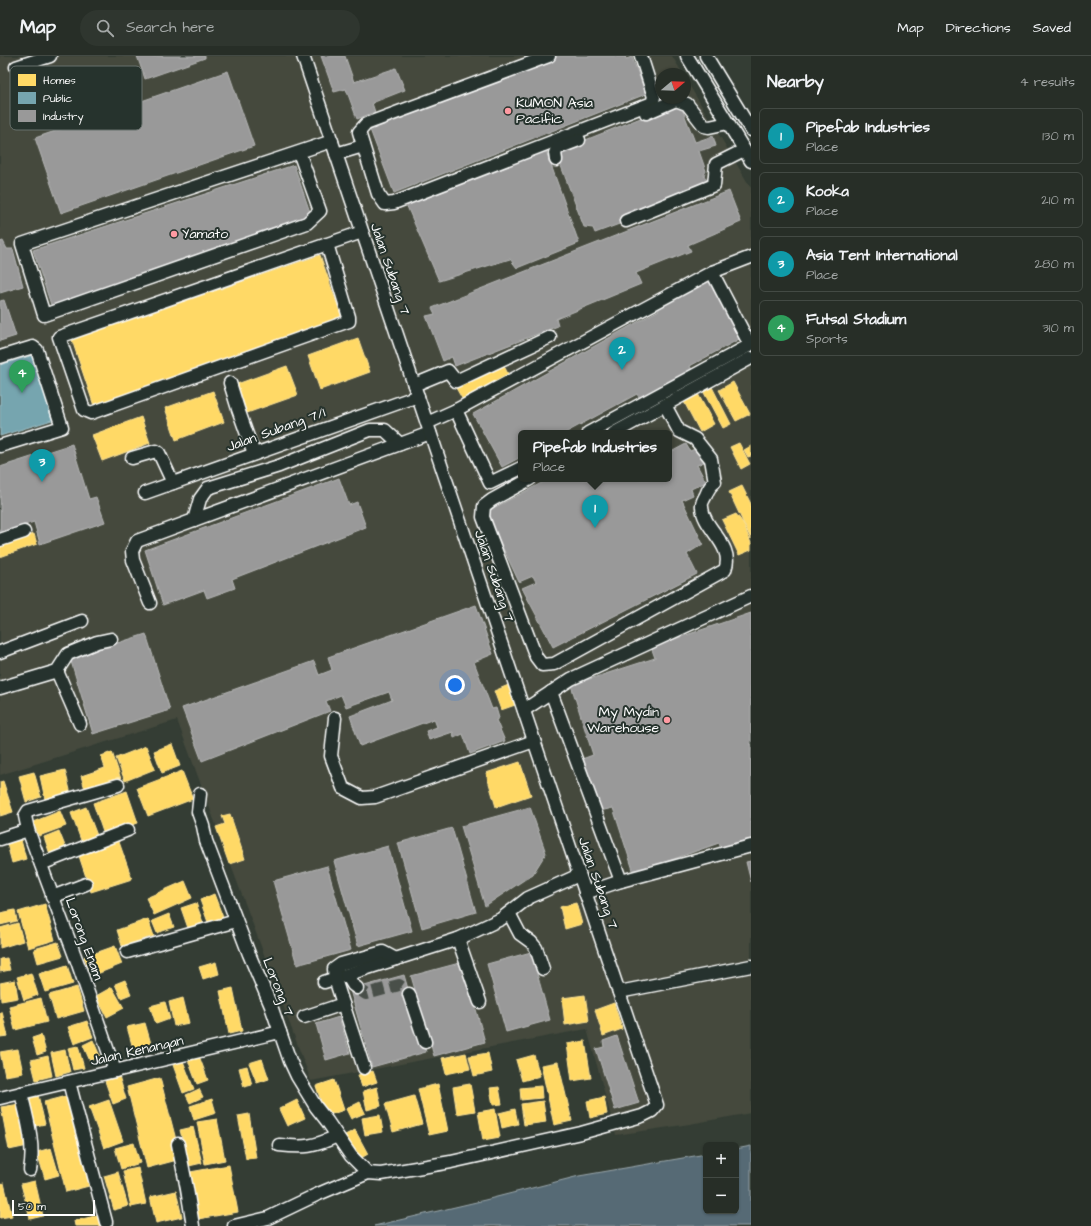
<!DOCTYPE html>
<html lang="en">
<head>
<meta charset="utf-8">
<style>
  body { margin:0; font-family:"Architects Daughter",sans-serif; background:#2f362f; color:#f1f3f6 }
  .controls { position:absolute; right:12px; bottom:12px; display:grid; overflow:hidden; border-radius:6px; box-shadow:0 1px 3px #0004 }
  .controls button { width:36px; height:36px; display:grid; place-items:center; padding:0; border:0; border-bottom:1px solid #434a44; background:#272e27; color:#f1f3f6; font:20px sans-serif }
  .compass { position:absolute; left:655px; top:12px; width:36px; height:36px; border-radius:50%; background:#272e27; box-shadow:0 1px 3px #0004; rotate:71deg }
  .scale { position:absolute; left:12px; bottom:10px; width:83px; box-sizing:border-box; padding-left:4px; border:2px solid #fff; border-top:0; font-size:11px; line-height:14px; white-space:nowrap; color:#fff; -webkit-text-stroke:3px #26332d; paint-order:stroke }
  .you { position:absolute; left:455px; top:629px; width:14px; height:14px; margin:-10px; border:3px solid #fff; border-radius:50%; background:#1a73e8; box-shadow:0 0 0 6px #1a73e833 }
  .badge { display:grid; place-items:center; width:26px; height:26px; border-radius:50%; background:#ff9aa2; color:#fff; font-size:13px; font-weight:700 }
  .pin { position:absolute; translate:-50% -33px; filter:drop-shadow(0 1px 2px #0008) }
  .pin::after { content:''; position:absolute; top:21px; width:14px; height:12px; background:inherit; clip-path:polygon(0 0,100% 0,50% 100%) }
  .popup { position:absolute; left:518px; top:374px; width:154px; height:52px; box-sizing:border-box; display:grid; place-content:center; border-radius:6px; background:#272e27; filter:drop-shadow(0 1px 3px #0005); font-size:13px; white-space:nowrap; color:#a4a8a7 }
  .popup b { font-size:15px; color:#f1f3f6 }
  .popup::after { content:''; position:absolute; left:50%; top:100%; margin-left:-8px; border:8px solid transparent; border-top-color:#272e27 }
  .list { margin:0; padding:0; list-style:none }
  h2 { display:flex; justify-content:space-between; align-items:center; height:52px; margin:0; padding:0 16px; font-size:17px }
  h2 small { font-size:13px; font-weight:400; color:#a4a8a7 }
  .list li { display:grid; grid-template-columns:26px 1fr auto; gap:12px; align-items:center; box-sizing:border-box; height:56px; margin:0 8px 8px; padding:0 8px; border:1px solid #434a44; border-radius:6px }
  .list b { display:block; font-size:15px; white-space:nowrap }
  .list p { margin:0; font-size:13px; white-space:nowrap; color:#a4a8a7 }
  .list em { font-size:13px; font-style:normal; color:#a4a8a7 }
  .icon { flex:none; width:22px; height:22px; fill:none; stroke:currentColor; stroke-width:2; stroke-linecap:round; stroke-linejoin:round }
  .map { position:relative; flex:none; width:751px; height:1170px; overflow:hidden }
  header { display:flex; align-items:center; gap:24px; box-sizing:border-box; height:56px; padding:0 20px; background:#272e27; border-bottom:1px solid #434a44 }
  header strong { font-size:19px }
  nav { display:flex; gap:22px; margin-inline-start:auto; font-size:14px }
  .search { width:280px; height:36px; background:#2f362f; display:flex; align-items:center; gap:10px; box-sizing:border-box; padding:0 14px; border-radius:22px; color:#a4a8a7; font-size:15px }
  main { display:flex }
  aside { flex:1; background:#272e27 }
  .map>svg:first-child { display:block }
  .built { fill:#44493d; fill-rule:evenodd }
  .water { fill:#566b74; stroke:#9aa6ac }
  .homes { fill:#ffd966; stroke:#ffe494 }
  .public { fill:#76a5af; stroke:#9fc0c7 }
  .industry { fill:#999; stroke:#b8b8b8 }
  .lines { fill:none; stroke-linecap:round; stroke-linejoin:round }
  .minor-tunnel { stroke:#485048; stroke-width:12; stroke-dasharray:12 6; stroke-linecap:butt }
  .minor-casing { stroke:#fff; stroke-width:15 }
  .minor { stroke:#26332d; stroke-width:12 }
  .poi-dot { fill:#ff9aa2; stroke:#26332d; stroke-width:1.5 }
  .labels { text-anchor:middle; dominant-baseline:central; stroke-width:4; stroke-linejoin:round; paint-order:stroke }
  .poi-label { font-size:14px; fill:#fff; stroke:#26332d; text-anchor:start }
  .street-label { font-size:14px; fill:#fff; stroke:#26332d }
  .key { fill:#26332d; stroke:#67706c; stroke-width:1 }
  .key-label { font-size:11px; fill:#fff }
</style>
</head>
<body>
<header>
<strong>Map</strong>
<div class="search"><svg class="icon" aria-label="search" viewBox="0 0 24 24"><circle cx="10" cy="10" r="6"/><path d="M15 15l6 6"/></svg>Search here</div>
<nav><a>Map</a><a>Directions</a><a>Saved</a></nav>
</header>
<main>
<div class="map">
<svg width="751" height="1170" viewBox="0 0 751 1170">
  <rect width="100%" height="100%" fill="#343d34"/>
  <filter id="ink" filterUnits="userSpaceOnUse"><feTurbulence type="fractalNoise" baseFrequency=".025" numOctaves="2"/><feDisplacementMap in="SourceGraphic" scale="8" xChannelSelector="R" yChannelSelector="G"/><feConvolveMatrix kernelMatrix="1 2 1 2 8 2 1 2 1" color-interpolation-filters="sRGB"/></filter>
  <g filter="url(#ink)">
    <path class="built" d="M0,0H672L683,18H661V42H685V22L751,132V1057L690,1068L616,1079L587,973L311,1025L177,664L0,719ZM521,377H669V423H521Z"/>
    <path class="water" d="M751,1090V1170H374L485,1144L579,1120L706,1098V1155H736V1093Z"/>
    <g class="homes">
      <path d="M320,199L343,265L94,350L72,284Z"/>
      <path d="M358,282L370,316L320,334L308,300Z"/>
      <path d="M503,308L510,322L464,346L456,332Z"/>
      <path d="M287,310L298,339L247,357L237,328Z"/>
      <path d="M733,326L750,358L736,365L719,334Z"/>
      <path d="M711,329L731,368L723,372L702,333Z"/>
      <path d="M213,335L224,366L176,384L165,352Z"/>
      <path d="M697,336L714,368L700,376L683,344Z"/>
      <path d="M141,361L150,387L102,405L92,379Z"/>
      <path d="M739,387L750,408L741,413L730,391Z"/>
      <path d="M751,390V400L748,401L744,394Z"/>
      <path d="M742,430L751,448V483L729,436Z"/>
      <path d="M736,458L743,467L751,487V494L739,499L722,464Z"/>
      <path d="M34,478L37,488L0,501V490Z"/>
      <path d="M511,628L518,648L501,654L494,635Z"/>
      <path d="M172,688L180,710L162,717L154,695Z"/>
      <path d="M146,690L155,713L125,725L116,702Z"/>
      <path d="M112,696L121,723L85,733L81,720L105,712L101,700Z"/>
      <path d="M520,706L531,739L496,751L486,717Z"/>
      <path d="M65,714L72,742L46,748L40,720Z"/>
      <path d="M182,715L193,743L148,760L137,732Z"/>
      <path d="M34,716L41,741L26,746L19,720Z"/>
      <path d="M3,725L13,756L0,760V726Z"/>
      <path d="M127,735L138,767L104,779L93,747Z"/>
      <path d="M86,751L98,782L82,787L71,757Z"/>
      <path d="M60,755L66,770L39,780L33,766Z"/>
      <path d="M230,758L245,803L229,808L216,771L225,768L222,760Z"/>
      <path d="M59,775L67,795L51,801L44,781Z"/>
      <path d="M118,783L132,823L91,836L78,797Z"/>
      <path d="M21,784L26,803L12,807L7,788Z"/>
      <path d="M185,825L192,842L154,859L146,842Z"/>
      <path d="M214,838L224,864L209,869L200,844Z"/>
      <path d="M196,847L204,869L189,875L181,852Z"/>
      <path d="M576,847L582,868L565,873L560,851Z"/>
      <path d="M45,848L55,884L28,892L18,856Z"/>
      <path d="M15,854L17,865L0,869V857Z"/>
      <path d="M169,858L174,871L157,877L152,865Z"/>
      <path d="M148,863L154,880L122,890L117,874Z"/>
      <path d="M18,867L23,885L0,892V872Z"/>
      <path d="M58,886L63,900L38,907L34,893Z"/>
      <path d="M115,890L122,908L92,920L84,901Z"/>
      <path d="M7,902L10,914L0,916V903Z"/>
      <path d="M216,906L219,918L203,923L199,911Z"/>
      <path d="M67,909L73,928L45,936L39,918Z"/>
      <path d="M31,917L38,939L24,944L17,921Z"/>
      <path d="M15,924L18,942L1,945L0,927Z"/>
      <path d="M125,924L131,938L121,942L115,928Z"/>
      <path d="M77,931L84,955L56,963L49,939Z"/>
      <path d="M112,931L124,952L107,961L96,940Z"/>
      <path d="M233,932L242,975L229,978L220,935Z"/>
      <path d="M585,939L589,965L565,969L562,942Z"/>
      <path d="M41,942L47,966L15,974L9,950Z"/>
      <path d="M183,942L189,967L174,970L169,946Z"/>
      <path d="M165,946L170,963L156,968L150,950Z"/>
      <path d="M614,947L622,973L603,980L595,954Z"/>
      <path d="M0,956H2L8,980L0,981Z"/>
      <path d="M87,965L93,981L74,988L68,971Z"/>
      <path d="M145,967L152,991L134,996L127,971Z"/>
      <path d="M41,979L46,996L37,999L32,982Z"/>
      <path d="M93,984L100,1000L90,1005L83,989Z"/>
      <path d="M585,985L591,1022L572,1025L567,988Z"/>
      <path d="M78,990L84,1012L73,1014L68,992Z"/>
      <path d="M18,993L23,1017L5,1020L0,996Z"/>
      <path d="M65,994L70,1016L56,1020L51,997Z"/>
      <path d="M466,997L470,1013L446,1018L442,1002Z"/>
      <path d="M488,997L492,1016L474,1020L469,1000Z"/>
      <path d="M534,999L540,1020L522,1025L516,1004Z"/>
      <path d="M48,1000L52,1020L36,1024L31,1004Z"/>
      <path d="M199,1000L208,1024L197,1028L188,1004Z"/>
      <path d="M262,1003L269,1023L257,1027L249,1007Z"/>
      <path d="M183,1005L194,1033L183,1037L173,1009Z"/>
      <path d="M558,1006L572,1065L554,1069L541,1009Z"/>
      <path d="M247,1010L252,1029L244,1031L239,1012Z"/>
      <path d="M373,1015L377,1026L362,1031L358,1019Z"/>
      <path d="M119,1020L126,1043L113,1048L105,1025Z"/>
      <path d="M160,1022L181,1103L147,1112L127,1031Z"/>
      <path d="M334,1024L344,1054L326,1060L316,1030Z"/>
      <path d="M438,1028L448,1075L429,1079L418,1033Z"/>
      <path d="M470,1028L475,1055L457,1058L453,1031Z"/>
      <path d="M541,1030L542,1042L521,1044L520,1032Z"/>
      <path d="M377,1031L381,1050L367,1054L363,1035Z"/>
      <path d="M499,1031L502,1048L493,1049L490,1032Z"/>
      <path d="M199,1033L203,1041L190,1047L186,1039Z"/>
      <path d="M38,1039L45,1068L31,1071L25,1042Z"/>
      <path d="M67,1040L89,1130L66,1136L44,1046Z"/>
      <path d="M414,1040L422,1068L393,1076L385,1048Z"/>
      <path d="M604,1041L607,1058L590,1062L587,1045Z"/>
      <path d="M212,1043L216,1057L194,1064L190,1050Z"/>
      <path d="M109,1044L123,1085L104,1092L89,1051Z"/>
      <path d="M297,1044L305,1062L287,1070L279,1053Z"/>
      <path d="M543,1045L546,1066L524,1069L521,1048Z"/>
      <path d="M360,1046L365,1057L351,1063L346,1053Z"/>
      <path d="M20,1048L28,1090L9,1094L1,1051Z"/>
      <path d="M495,1053L500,1081L483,1084L478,1056Z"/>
      <path d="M515,1053L518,1068L502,1072L499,1057Z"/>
      <path d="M249,1058L256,1102L246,1103L238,1060Z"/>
      <path d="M380,1059L383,1076L365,1079L362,1062Z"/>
      <path d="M217,1063L225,1104L205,1108L197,1066Z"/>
      <path d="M193,1071L202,1107L189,1110L180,1074Z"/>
      <path d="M355,1074L368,1098L356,1105L343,1080Z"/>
      <path d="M134,1087L140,1107L121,1113L115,1092Z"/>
      <path d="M51,1092L59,1119L45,1123L37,1096Z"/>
      <path d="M229,1109L238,1156L198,1163L190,1116Z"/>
      <path d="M138,1112L146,1148L131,1151L123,1115Z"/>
      <path d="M118,1116L128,1150L114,1154L104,1120Z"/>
      <path d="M35,1125L43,1160L30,1163L21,1128Z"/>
      <path d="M4,1127L12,1160L0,1162V1128Z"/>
      <path d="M176,1135L182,1161L156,1167L150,1141Z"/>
      <path d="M99,1159L102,1170H75L74,1165Z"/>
    </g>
    <path class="public" d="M34,299L52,364L0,380V309Z"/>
    <g class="industry">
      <path d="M137,0H205V2L145,23Z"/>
      <path d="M321,0H345L354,26L396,12L405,34L372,47L375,56L357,63L346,33L334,36Z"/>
      <path d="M559,0H625L626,3L632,1L646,38L394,137L369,71Z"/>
      <path d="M228,15L254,90L61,157L35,82Z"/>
      <path d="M673,49L683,55L695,86L713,80L716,90L699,95L706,115L704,119L708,127L621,162L622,167L595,177L593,172L584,171L558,102L563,93Z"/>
      <path d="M546,95L579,187L517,212L510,203L439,225L406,148Z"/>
      <path d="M294,109L312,162L52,252L33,194Z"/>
      <path d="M729,135L741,166L688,189L691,195L636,217L641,228L556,263L558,270L455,310L452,301L443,305L426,260L435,258L432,252Z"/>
      <path d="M3,185L7,193H13L23,230L0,237V186Z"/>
      <path d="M712,222L743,281L690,310L694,318L642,347L637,338L565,377H521V401L502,411L473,358L659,254L658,251Z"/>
      <path d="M4,244L16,280L0,285V245Z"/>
      <path d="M72,388L89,443L96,441L105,466L40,488L34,466L0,477V411Z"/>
      <path d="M686,388L690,395L697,392L704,406L697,409L706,426L691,433L693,439L682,444L703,488L687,498L697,518L553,591L522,532L536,526L533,520L519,526L486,456L549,423H669V397Z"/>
      <path d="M339,422L349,449L357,446L366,471L232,523L235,532L207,542L204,534L163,549L145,494Z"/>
      <path d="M476,549L493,598L474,606L492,653L496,652L499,662L496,664L505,685L470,698L463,678L454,682L453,676L429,684L426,675L437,671L434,663L360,690L350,660L392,644L389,636L346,651L341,639L326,645L330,655L202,705L182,652L314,605L319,619L332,614L328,601Z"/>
      <path d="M751,557V786L722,796L719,787L634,817L613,752L600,755L582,703L593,699L571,629L655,602L651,591Z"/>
      <path d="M146,578L170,654L93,678L70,602Z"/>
      <path d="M530,751L546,797L533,818L485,850L461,770Z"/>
      <path d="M452,772L476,856L422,872L398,787Z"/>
      <path d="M388,790L412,875L358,890L334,805Z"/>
      <path d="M751,805V826L746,806Z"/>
      <path d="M327,810L351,894L297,909L273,825Z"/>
      <path d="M531,896L550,964L506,976L487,908Z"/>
      <path d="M463,906L485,986L434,1000L411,920Z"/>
      <path d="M404,919L426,996L372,1011L350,934Z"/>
      <path d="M339,961L350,997L326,1004L316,968Z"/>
      <path d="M617,980L639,1047L615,1054L596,993L604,991L603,985Z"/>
    </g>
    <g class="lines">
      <path class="minor-tunnel" d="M357,932L366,938L399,929L405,933L409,938"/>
      <defs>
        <g id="minor">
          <path d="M549,0L366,68L359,76L378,138L385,148L394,147L652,47L654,41L641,0"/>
          <path d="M687,0L751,105"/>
          <path d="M706,0L751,74"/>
          <path d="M16,11L50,0"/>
          <path d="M646,57L676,44L687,48L704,70L709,71L728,67"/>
          <path d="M299,96L320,155L307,167L44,259L22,188L299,96L332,85"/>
          <path d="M336,98L363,90"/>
          <path d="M556,104L555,97L558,92L579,84"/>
          <path d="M626,165L714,129L716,108L744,94"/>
          <path d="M327,188L349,261V265L91,357L84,354L59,281L362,176"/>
          <path d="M0,301L33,291L37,294L62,371L0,390"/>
          <path d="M230,327L238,353L254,398"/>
          <path d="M414,329L448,315L456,325L550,281"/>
          <path d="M456,354L490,427L521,412"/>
          <path d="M427,367L456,354L712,216L751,201"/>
          <path d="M588,377L750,289L712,216"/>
          <path d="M614,377L751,302"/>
          <path d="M132,402L156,395L159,397L173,427"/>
          <path d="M530,423L492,444L484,450L483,461L536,601L542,609L554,608L725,514C735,489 703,473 702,451C701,447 704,443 706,439C708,433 710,430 715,426L711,403L695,383L679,375L665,349"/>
          <path d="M145,437L418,340"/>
          <path d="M194,464L200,443L208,432L279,410L370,374H385L400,388"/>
          <path d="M0,484L24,476"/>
          <path d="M150,547L133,504L132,495L137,485L430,377"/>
          <path d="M0,596L82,565"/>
          <path d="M57,615L80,668"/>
          <path d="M0,632L57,615L68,598L97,586L111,583"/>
          <path d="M551,636L621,825"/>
          <path d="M524,654L571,623L751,540"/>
          <path d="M335,662L331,700L343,732L362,742L375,741L534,685"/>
          <path d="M200,738L198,756L203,770L206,785L249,898L271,950L290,1005L297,1020L316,1051L327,1065L351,1100L368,1117"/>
          <path d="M0,783L28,774"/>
          <path d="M41,808L128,774"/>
          <path d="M585,837L621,825L751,790"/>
          <path d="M52,841L86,828"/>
          <path d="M509,857L520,878L531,886L536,892L543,913"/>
          <path d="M458,883L480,946"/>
          <path d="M127,896L236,865"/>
          <path d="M347,919L353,929L357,932"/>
          <path d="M324,926L458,883L501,863L528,842L579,819"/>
          <path d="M619,936L751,910"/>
          <path d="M409,938L425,986"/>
          <path d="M304,961L343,948"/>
          <path d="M364,1012L335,923L334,913L341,908L383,896L396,903"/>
          <path d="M115,1015L78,908L28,774L25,760L28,755L118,729"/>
          <path d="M69,1026L106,1166"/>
          <path d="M21,1037C27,1062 35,1088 30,1114"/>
          <path d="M0,1042L280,976"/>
          <path d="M178,1088L187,1133L193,1170"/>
          <path d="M279,1089C304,1092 314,1091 337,1080"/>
          <path d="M234,1170L268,1162L316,1139L368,1117L381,1118L451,1106L581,1077L642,1060L652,1055L657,1049L303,0"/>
        </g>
      </defs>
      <use href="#minor" class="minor-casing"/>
      <use href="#minor" class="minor"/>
    </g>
  </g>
  <g class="poi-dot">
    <circle cx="508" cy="55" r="4"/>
    <circle cx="174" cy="178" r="4"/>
    <circle cx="667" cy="664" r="4"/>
  </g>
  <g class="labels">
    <g class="poi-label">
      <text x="516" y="47">KUMON Asia<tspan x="516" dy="16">Pacific</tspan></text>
      <text x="182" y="178">Yamato</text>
      <text x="659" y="656" text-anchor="end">My Mydin<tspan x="659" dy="16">Warehouse</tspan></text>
    </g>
    <g class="street-label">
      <text transform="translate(390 213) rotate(71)">Jalan Subang 7</text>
      <text transform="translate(276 374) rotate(-20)">Jalan Subang 7/1</text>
      <text transform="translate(494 520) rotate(71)">Jalan Subang 7</text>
      <text transform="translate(598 827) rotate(71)">Jalan Subang 7</text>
      <text transform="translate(84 883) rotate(70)">Lorong Enam</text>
      <text transform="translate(278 931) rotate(68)">Lorong 7</text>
      <text transform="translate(137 995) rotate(-13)">Jalan Kenangan</text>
    </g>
  </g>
  <rect x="10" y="10" width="132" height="64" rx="6" class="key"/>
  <rect x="18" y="18" width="18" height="12" fill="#ffd966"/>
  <rect x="18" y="36" width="18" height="12" fill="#76a5af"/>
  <rect x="18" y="54" width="18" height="12" fill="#999"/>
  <g class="key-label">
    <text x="43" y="28">Homes</text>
    <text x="43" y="46">Public</text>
    <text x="43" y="64">Industry</text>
  </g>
</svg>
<div class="controls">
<button>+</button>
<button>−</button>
</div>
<svg class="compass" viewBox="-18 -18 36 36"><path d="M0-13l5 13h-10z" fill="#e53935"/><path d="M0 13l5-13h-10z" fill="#a4a8a7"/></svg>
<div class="scale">50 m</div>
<div class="you"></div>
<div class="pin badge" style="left:595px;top:472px;background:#0f9aa8">1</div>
<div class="popup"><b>Pipefab Industries</b>Place</div>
<div class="pin badge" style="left:622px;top:314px;background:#0f9aa8">2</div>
<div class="pin badge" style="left:42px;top:426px;background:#0f9aa8">3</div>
<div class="pin badge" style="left:22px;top:337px;background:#2e9e5b">4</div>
</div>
<aside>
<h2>Nearby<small>4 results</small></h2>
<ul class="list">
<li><span class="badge" style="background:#0f9aa8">1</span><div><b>Pipefab Industries</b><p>Place</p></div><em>130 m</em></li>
<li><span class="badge" style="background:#0f9aa8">2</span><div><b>Kooka</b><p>Place</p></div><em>210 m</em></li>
<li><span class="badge" style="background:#0f9aa8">3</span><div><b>Asia Tent International</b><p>Place</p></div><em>280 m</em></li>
<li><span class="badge" style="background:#2e9e5b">4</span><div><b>Futsal Stadium</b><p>Sports</p></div><em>310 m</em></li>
</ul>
</aside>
</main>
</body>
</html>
